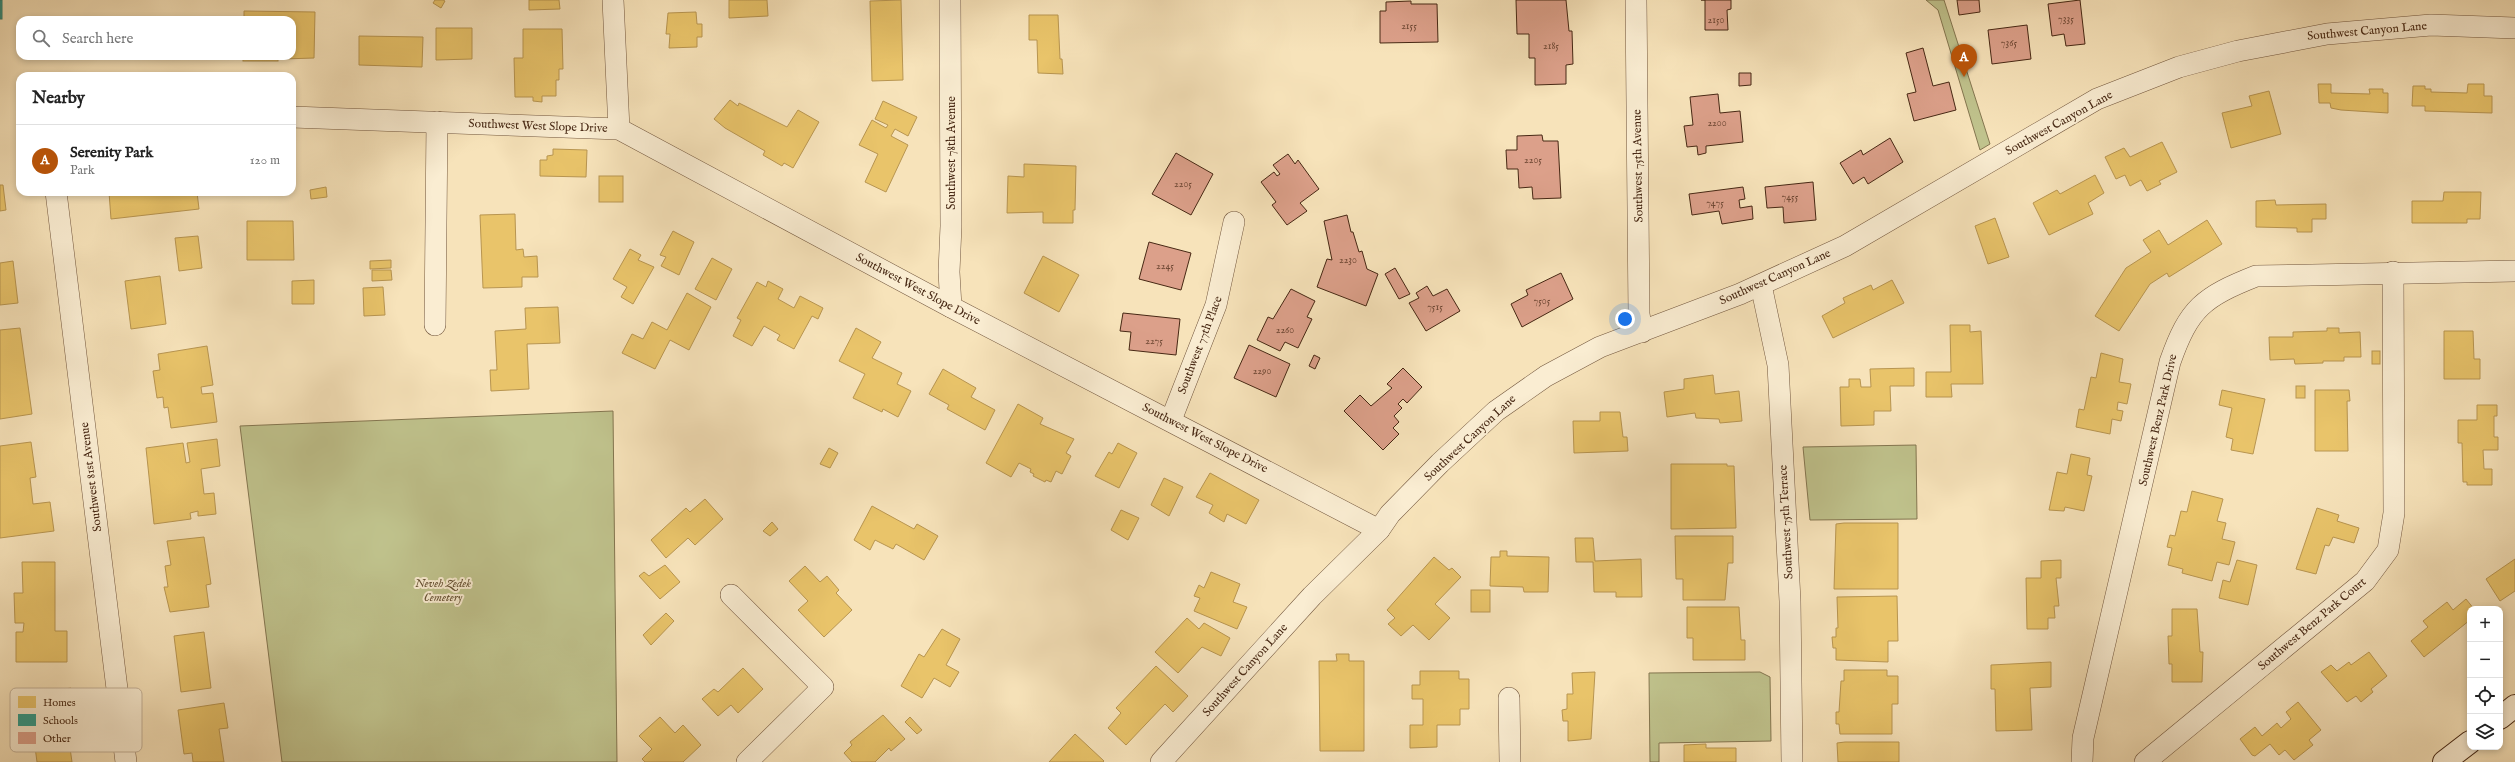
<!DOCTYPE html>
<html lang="en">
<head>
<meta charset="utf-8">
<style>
  body { margin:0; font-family:"IM FELL English",serif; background:#f2f2f2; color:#222 }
  .controls { position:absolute; right:12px; bottom:12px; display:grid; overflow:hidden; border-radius:8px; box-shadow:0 2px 6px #0003 }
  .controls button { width:36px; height:36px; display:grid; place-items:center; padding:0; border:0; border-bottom:1px solid #e0e0e0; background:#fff; color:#222; font:20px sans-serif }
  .you { position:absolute; left:1625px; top:319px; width:14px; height:14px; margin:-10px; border:3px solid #fff; border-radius:50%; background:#1a73e8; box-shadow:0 0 0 6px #1a73e833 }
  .badge { display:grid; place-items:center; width:26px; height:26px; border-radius:50%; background:#b45309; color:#fff; font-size:13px; font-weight:700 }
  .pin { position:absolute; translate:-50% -33px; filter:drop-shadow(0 1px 2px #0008) }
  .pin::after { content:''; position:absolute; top:21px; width:14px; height:12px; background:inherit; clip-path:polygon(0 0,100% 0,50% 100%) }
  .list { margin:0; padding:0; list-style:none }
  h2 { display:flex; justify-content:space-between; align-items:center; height:52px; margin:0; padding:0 16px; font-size:17px }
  h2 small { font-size:13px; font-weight:400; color:#767676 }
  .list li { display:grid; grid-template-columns:26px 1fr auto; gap:12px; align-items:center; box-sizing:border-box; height:72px; padding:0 16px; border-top:1px solid #e0e0e0 }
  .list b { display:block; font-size:15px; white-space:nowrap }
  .list p { margin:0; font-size:13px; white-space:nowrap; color:#767676 }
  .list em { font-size:13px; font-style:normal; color:#767676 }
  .icon { flex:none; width:22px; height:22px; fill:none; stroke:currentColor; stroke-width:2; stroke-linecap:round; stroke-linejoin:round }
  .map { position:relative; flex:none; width:2515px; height:762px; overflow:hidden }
  .search { position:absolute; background:#fff; box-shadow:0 2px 6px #0003; left:16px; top:16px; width:280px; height:44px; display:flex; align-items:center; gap:10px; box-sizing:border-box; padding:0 14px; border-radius:12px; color:#767676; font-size:15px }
  .panel { position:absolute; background:#fff; box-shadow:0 2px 6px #0003; left:16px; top:72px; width:280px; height:124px; border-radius:12px }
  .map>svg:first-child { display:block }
  .green { fill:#c0c38d; stroke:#847650 }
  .homes { fill:#e9c46a; stroke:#b89550 }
  .schools { fill:#2a9d8f; stroke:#337a6a }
  .building { fill:#dca08a; stroke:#472814 }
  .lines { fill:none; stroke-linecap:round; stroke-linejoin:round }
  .minor-casing { stroke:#73573e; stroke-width:22 }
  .secondary-casing { stroke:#472814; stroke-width:24 }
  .minor { stroke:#faedd2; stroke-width:21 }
  .secondary { stroke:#faedd2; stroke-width:22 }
  .labels { text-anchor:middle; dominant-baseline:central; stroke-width:4; stroke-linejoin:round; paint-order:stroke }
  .number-label { font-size:10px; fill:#6c4632 }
  .street-label { font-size:12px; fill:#472814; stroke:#faedd2 }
  .park-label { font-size:12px; font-style:italic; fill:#654f32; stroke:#faedd2 }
  .key { fill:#faedd2; stroke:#c4b299; stroke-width:1 }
  .key-label { font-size:11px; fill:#472814 }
</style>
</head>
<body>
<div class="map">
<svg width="2515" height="762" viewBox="0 0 2515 762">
  <rect width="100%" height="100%" fill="#f7e3ba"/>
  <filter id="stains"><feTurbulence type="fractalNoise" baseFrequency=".005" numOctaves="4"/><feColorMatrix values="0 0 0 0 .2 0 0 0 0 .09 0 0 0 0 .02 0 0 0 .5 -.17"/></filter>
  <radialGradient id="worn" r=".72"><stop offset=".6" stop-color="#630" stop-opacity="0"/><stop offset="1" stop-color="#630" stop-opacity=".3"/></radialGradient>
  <g class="green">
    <path d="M1926,0H1944L1990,144L1980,150L1938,10Z"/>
    <path d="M613,411L617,762H282L240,426Z"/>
    <path d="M1916,445L1917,519L1810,520L1803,447Z"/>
    <path d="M1760,672L1770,677L1771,741L1659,743V762H1650L1649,673Z"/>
  </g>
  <g class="homes">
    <path d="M435,0H443L445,1L441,8L433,3Z"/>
    <path d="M529,0H559L560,9L529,10Z"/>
    <path d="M729,0H767L768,16L729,18Z"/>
    <path d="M901,0L903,80L872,81L870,1Z"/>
    <path d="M244,11L315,12L314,58L283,59V56H292V20H244Z"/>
    <path d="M696,12L697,24H702V37H697V47L669,48L670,34H666L668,13Z"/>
    <path d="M1029,15H1058L1060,59H1062L1063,74L1038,73L1037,40H1029Z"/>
    <path d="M436,28H472V59L436,60Z"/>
    <path d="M523,29H562L563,69H559V80H556V96H542V102L533,101V97H515L514,58H523Z"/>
    <path d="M359,36L423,37L422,67L359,65Z"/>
    <rect x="243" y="56" width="35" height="5"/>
    <path d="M2318,84H2331V93L2370,94L2369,89H2383V93H2388V113L2341,110L2331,108L2330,103H2319Z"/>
    <path d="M2468,84H2484V96H2492V113L2425,111V106H2412L2413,86H2425V89H2431V92L2467,93Z"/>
    <path d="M2269,91L2281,134L2231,148L2222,113L2252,106L2249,96Z"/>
    <path d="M730,100L738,106L739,103L787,127L798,110L819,122L793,168L784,163L782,166L763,155L765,151L725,128L714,119Z"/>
    <path d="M883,101L917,117L908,136L895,129L891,136L908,145L886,192L865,182L878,154L859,145L872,120L886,128L888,125L875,119Z"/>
    <path d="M2162,142L2177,172L2159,181L2161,184L2147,191L2141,180L2130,186L2125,175L2116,179L2105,157L2124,148L2130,157Z"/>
    <path d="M553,149L587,150L586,177L540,176V160H547V156L553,155Z"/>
    <path d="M1024,164L1076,166L1075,210H1073V223H1043V212L1007,213L1008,176L1024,177Z"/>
    <path d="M2095,175L2104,193L2088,203L2093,214L2049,235L2033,203L2057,190L2060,194Z"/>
    <rect x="599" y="176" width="24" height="26"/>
    <path d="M0,185H3L6,210L0,211Z"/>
    <path d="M326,187L327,197L311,199L310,190Z"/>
    <path d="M109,192H197L199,209L111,219Z"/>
    <path d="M2444,192H2481L2480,219H2467V223H2412V201H2443Z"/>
    <path d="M2275,200L2276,205L2326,204V219H2312V232H2297V228L2256,227V201Z"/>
    <path d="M515,214L516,250L523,249L524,257L537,256L538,277H522V287L483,288L480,215Z"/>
    <path d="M1995,218L2009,257L1988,264L1975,226Z"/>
    <path d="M2207,220L2222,244L2169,277L2167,273L2150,284L2119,331L2095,316L2126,268L2151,252L2143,240L2159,230L2168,245Z"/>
    <path d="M247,221H293L294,260H247Z"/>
    <path d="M673,231L694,242L679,275L661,266L666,257L660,255Z"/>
    <path d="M198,236L202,268L179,271L175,238Z"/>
    <path d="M630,249L641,255L638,260L654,267L633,304L621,297L627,287L613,279Z"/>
    <path d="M1043,256L1079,275L1059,312L1024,293Z"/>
    <path d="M712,258L732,269L716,300L695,289Z"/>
    <path d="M391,260V268L370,269V261Z"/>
    <path d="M13,261L18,303L0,305V263Z"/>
    <path d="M372,270H391L392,280L372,281Z"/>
    <path d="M160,276L166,324L131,329L125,281Z"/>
    <path d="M314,280V304H292V281Z"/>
    <path d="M1892,280L1904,303L1833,338L1822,316L1845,303L1843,298L1871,285L1873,290Z"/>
    <path d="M768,281L783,289L778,299L794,308L800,296L823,308L818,319L812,316L794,349L777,340L780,335L764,326L752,346L733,336L741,320L737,318L757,282L766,287Z"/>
    <path d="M383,287L385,315L364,316L363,288Z"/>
    <path d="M687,293L711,307L689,350L670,340L655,369L622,353L632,334L643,339L652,322L667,330Z"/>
    <path d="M558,307L560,343L527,344L529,389L491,391L490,370H497L495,331L526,329L525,308Z"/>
    <path d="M1950,325H1970V332L1981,331L1983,384H1951L1952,397H1926V372H1951Z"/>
    <path d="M20,328L32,414L0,419V330Z"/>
    <path d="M856,328L881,342L872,358L902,373L897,384L911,391L898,417L883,409L882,412L853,398L865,374L839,361Z"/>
    <path d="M2327,328H2339V333L2360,332L2361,357H2344V361H2323V363L2295,364L2294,359L2270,360L2269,337H2293V332L2327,331Z"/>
    <path d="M2444,331H2473L2474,359H2480V379H2444Z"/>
    <path d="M207,346L213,385L201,387L202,394L213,393L217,422L171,428L168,407L164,408L163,397L157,398L153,371L160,370L158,354Z"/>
    <rect x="2372" y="351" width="8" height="13"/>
    <path d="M2101,353L2123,359L2119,382L2131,384L2127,404L2118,402L2117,410L2123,411L2121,421L2112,419L2110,434L2076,427L2079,409L2084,410L2091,377L2096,378Z"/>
    <path d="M1914,368V386H1890L1891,411H1874V425L1841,426L1840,387H1849V379H1860L1861,387H1871L1870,369Z"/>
    <path d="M943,369L976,388L971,397L995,410L985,430L947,409L949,405L929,394Z"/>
    <path d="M1713,375L1715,394L1739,391L1742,421L1720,423L1719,419L1696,418L1695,413L1667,417L1664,392L1684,389V379Z"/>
    <rect x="2296" y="386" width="9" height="12"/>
    <path d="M2222,390L2265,399L2253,454L2231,450L2233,439L2226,437L2232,408L2219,405Z"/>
    <path d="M2315,390H2349L2350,401H2347L2348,451H2315Z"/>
    <path d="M1018,404L1043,418L1040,424L1074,439L1066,453L1071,456L1062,474L1056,471L1051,482L1046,480L1045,482L1033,476L1034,474L1030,472L1031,469L1019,463L1011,477L986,463Z"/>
    <path d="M2477,405H2497V416H2494V437H2498V450H2483L2484,469H2492V485H2467V482H2463L2462,443H2458V420H2477Z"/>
    <path d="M1600,412H1620L1623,437H1627L1628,451L1574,453L1573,421H1600Z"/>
    <path d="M217,439L220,466L201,469L204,494L214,493L216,514L198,516V511L190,513L191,519L154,524L146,448L183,443L186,463L190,462L187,443Z"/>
    <path d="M31,442L36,477L30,478L33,504L50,502L54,531L0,538V446Z"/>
    <path d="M1118,443L1137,453L1119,488L1095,476L1109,452L1112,454Z"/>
    <path d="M829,448L838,453L830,468L820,464Z"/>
    <path d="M2071,454L2090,458L2087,475L2092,476L2084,511L2065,507L2064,511L2049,510L2057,472L2067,474Z"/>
    <path d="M1671,464H1727V466H1734L1736,528L1671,529Z"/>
    <path d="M1210,473L1259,500L1246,524L1227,514L1224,522L1209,513L1213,505L1196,497Z"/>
    <path d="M1164,478L1183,487L1169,516L1151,505Z"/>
    <path d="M2192,491L2223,499L2217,521L2226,523L2222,539L2235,542L2229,565L2217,562L2212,581L2182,573L2183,569L2168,565L2172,548L2167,547L2170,535L2175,536L2181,511L2187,512Z"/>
    <path d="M705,499L723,519L695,545L688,538L666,558L651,540L686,508L690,512Z"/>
    <path d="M872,506L914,529L917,524L938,536L924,560L896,544L893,549L875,540L870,550L854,540Z"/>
    <path d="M2317,508L2339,515L2337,521L2359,528L2354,543L2333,537L2329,546L2325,545L2316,574L2296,569Z"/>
    <path d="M1121,510L1139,518L1128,540L1111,530Z"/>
    <path d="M772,522L778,529L770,536L763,531Z"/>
    <path d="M1844,523H1898V589H1834L1836,524Z"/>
    <path d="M1675,536H1733V563H1728L1725,600H1683V579H1676Z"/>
    <path d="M204,537L211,584L206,585L209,607L170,612L164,587H168L165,566L171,565L167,541Z"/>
    <path d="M1575,538H1593L1595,561L1641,559L1642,597H1616V592H1594L1593,562H1576Z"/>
    <path d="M1500,551H1507V556L1549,557L1548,592H1524L1523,587L1490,586L1491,557H1500Z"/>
    <path d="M1434,557L1449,570L1452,568L1461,577L1435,604L1450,618L1429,640L1413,625L1401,636L1388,624L1395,618L1387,610Z"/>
    <path d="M2515,559V591L2500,601L2486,579Z"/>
    <path d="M2061,560V578H2056L2059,606H2054L2055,618H2048V629H2027L2026,578H2041V561Z"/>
    <path d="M2237,560L2257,565L2248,605L2219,598L2223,580L2230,582Z"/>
    <path d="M22,562H55V631H67V662H16V632H23L24,623H15L14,593H23Z"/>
    <path d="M665,565L680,582L660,599L639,576L644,572L649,576Z"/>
    <path d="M805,566L820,582L827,576L839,590L836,593L852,610L824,637L798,610L808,601L789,581Z"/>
    <path d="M1211,572L1240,584L1233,602L1247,607L1237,629L1194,611L1200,598L1194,596L1199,585L1204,588Z"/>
    <rect x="1471" y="590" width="19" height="22"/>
    <path d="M1897,596L1898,641H1888V662L1836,660V648H1833L1832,637H1836V628H1838L1837,597Z"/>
    <path d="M2466,599L2474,609H2470V620L2424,657L2411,641L2428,627L2423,621L2447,602L2453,610Z"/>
    <path d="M1687,607H1739L1741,640H1745V660H1693V638H1687Z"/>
    <path d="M2172,609H2197L2200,652H2203L2202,682H2172V664H2169L2168,636H2172Z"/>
    <path d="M666,613L674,621L651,645L643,635Z"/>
    <path d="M1187,618L1199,629L1204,623L1230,638L1221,656L1202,647L1178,673L1155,652Z"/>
    <path d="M942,629L960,639L946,665L959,672L950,687L934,678L922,698L901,686L919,654L924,657Z"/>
    <path d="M204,632L211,688L181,692L174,636Z"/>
    <path d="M2369,652L2387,676L2371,689L2373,692L2361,702L2356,696L2347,702L2321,672L2331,665L2337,671L2349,662L2351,665Z"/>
    <path d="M1336,654H1349V661H1364V751H1320L1319,661H1337Z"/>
    <path d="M2051,662V687L2030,688L2032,730L1996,731L1995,689H1991V665Z"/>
    <path d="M1156,666L1188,696L1173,712L1165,704L1126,745L1108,728L1121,713L1116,708Z"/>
    <path d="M743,668L763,689L738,713L731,705L718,716L702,699L714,689L718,692Z"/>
    <path d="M1844,670H1887V676H1898V704H1892V734H1840L1839,724H1836V712H1839L1841,681H1844Z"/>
    <path d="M1420,671H1459V679H1469V709H1460V725H1437V747L1410,748V725H1423V699H1412V685H1420Z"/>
    <path d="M1595,672L1591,739L1568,741V721H1563L1562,710L1567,709V694H1573L1572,673Z"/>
    <path d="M71,688L74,709L68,710L73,747L70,748L72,762H37L28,694Z"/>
    <path d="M2298,702L2321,730L2309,740L2313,745L2294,760L2285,750L2279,755L2270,744L2255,756L2252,755L2240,739L2255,727L2262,736L2277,723L2281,728L2291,719L2286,712Z"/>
    <path d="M224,703L228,728L219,729L224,762H193L192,753L184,754L178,710Z"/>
    <path d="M883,715L905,739L891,751L889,748L875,762H852L844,753L852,745L850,742Z"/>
    <path d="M660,717L675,733L683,725L701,745L683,762H645L642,759L652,749L639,736Z"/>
    <path d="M910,717L922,730L917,734L905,722Z"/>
    <path d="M1075,734L1104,761L1103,762H1049Z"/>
    <path d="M1845,742H1899V762H1838L1837,743Z"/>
    <path d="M1706,744V748H1736V762H1684V745Z"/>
  </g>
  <rect class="schools" x="0" y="0" width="2" height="19"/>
  <g class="building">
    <path d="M1516,0H1566L1569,31H1572L1573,64L1566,65V84L1535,85V58H1529V34H1517Z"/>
    <path d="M1701,0H1731V9L1727,10L1728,30H1705V0Z"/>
    <path d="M1957,0H1979L1980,12L1959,15Z"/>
    <path d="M2080,0L2085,44L2066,46L2064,34L2052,36L2048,4Z"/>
    <path d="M1411,1V4H1437L1438,42L1380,43V11H1386V2Z"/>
    <path d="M2027,25L2031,59L1992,64L1988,30Z"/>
    <path d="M1923,48L1933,86L1949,82L1956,110L1914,121L1907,94L1916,92L1906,53Z"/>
    <path d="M1739,73H1751V85L1739,86Z"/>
    <path d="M1718,94L1720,113L1740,111L1743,142L1706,146V153L1698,155L1697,146L1687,147L1684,126L1693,125L1690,97Z"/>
    <path d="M1542,135L1543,141H1558L1561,198L1533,199L1532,187L1519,188L1518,169H1507L1506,150H1517V136Z"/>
    <path d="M1890,138L1903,162L1868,184L1864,177L1853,184L1840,163L1861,150L1863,155Z"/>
    <path d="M1176,153L1213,174L1191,215L1152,194Z"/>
    <path d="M1288,154L1295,164L1298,160L1319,189L1300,203L1307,211L1287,225L1272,205L1276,202L1261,182L1274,172L1277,176L1280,174L1273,165Z"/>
    <path d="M1813,182L1816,220L1784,223L1783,207L1767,208L1765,187Z"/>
    <path d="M1743,187L1745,199L1739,200L1740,208L1752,206L1753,219L1722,224L1719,211L1692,215L1689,194Z"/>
    <path d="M1347,215L1351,232H1353L1359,252L1362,251L1367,269L1378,274L1366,306L1317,287L1327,259L1332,260L1324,221Z"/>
    <path d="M1149,242L1191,253L1181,290L1139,279Z"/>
    <path d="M1395,268L1410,294L1399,299L1385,274Z"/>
    <path d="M1561,273L1573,299L1522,327L1511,304L1528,295L1526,290Z"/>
    <path d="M1427,286L1433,296L1447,289L1460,311L1426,331L1409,303L1419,298L1416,293Z"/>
    <path d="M1291,289L1315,301L1307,317L1312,319L1298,348L1285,342L1280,351L1257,340L1268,317L1273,319Z"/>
    <path d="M1123,313L1180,319L1176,355L1129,350L1131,332L1120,331Z"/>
    <path d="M1249,345L1290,364L1276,397L1234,378Z"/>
    <path d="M1314,355L1320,358L1315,369L1309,366Z"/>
    <path d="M1403,368L1422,387L1407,403L1403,399L1398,404L1402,408L1394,416L1399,422L1393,428L1399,434L1383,450L1344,411L1360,395L1371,406L1392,388L1387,384Z"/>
  </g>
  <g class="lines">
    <defs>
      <g id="minor">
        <path d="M613,0L619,129"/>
        <path d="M950,0L951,226L949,272L951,307"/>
        <path d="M1636,0L1639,314L1642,332"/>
        <path d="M292,117L619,129L951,307L1379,530"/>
        <path d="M56,192L126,762"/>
        <path d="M1761,285L1778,365L1790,601L1792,762"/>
        <path d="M435,325L437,122"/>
        <path d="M1171,420L1216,305L1234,222"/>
        <path d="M731,595L823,687L747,762"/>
        <path d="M1509,698L1510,762"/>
        <path d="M1161,762L1312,596L1379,530L1390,514L1440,463L1496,411L1546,376L1600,347L1740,294L1845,246L2097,99L2179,67L2238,51L2327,34L2431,25L2515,28"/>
        <path d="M2082,762L2083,738L2170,362C2189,308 2203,297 2256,276L2515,271"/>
        <path d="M2145,762L2365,581L2388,550L2394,513L2393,272"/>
      </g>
      <g id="secondary">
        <path d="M2500,718L2515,706"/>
        <path d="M2444,762L2470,742"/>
      </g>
    </defs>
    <use href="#minor" class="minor-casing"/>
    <use href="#secondary" class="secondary-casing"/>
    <use href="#minor" class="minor"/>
    <use href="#secondary" class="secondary"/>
  </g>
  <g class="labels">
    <g class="number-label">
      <text x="2066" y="19">7335</text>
      <text x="1716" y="20">2150</text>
      <text x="1409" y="26">2155</text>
      <text x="2009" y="43">7365</text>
      <text x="1551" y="46">2185</text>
      <text x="1717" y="123">2200</text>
      <text x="1533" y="160">2205</text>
      <text x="1183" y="184">2205</text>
      <text x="1790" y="197">7455</text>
      <text x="1715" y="203">7475</text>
      <text x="1348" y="260">2230</text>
      <text x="1165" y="266">2245</text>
      <text x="1542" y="301">7505</text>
      <text x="1435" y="307">7515</text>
      <text x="1285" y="330">2260</text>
      <text x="1154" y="341">2275</text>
      <text x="1262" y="371">2290</text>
    </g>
    <g class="street-label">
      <text transform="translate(2367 31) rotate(-5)">Southwest Canyon Lane</text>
      <text transform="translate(2059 123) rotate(-29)">Southwest Canyon Lane</text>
      <text transform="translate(538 126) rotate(2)">Southwest West Slope Drive</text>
      <text transform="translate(951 153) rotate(-90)">Southwest 78th Avenue</text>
      <text transform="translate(1638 166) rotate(-91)">Southwest 75th Avenue</text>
      <text transform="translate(1775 277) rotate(-24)">Southwest Canyon Lane</text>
      <text transform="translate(918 289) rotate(28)">Southwest West Slope Drive</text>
      <text transform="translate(1200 345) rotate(-69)">Southwest 77th Place</text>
      <text transform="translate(2158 420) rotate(-77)">Southwest Benz Park Drive</text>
      <text transform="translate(1205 438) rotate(27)">Southwest West Slope Drive</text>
      <text transform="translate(1470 438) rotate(-43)">Southwest Canyon Lane</text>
      <text transform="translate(91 477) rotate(-97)">Southwest 81st Avenue</text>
      <text transform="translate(1786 522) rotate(-93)">Southwest 75th Terrace</text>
      <text transform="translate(2312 624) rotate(-40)">Southwest Benz Park Court</text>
      <text transform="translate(1245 670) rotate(-48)">Southwest Canyon Lane</text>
    </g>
    <g class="park-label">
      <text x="443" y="583">Neveh Zedek<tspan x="443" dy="14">Cemetery</tspan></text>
    </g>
  </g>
  <rect x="10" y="688" width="132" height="64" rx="6" class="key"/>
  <rect x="18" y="696" width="18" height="12" fill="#e9c46a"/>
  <rect x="18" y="714" width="18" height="12" fill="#2a9d8f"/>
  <rect x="18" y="732" width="18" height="12" fill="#dca08a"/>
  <g class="key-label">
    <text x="43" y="706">Homes</text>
    <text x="43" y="724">Schools</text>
    <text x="43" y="742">Other</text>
  </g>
  <rect width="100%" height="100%" filter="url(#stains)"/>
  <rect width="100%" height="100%" fill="url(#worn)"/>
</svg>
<div class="controls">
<button>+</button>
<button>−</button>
<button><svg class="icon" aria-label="locate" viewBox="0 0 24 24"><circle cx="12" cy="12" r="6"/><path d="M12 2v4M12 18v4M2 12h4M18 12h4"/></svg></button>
<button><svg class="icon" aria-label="layers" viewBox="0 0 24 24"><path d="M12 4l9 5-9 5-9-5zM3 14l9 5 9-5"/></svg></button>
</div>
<div class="you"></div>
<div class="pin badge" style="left:1964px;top:77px">A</div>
<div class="search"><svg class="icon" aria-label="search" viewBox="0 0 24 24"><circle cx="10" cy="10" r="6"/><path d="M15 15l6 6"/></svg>Search here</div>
<section class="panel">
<h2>Nearby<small></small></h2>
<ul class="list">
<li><span class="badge">A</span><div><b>Serenity Park</b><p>Park</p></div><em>120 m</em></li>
</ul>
</section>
</div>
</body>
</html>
